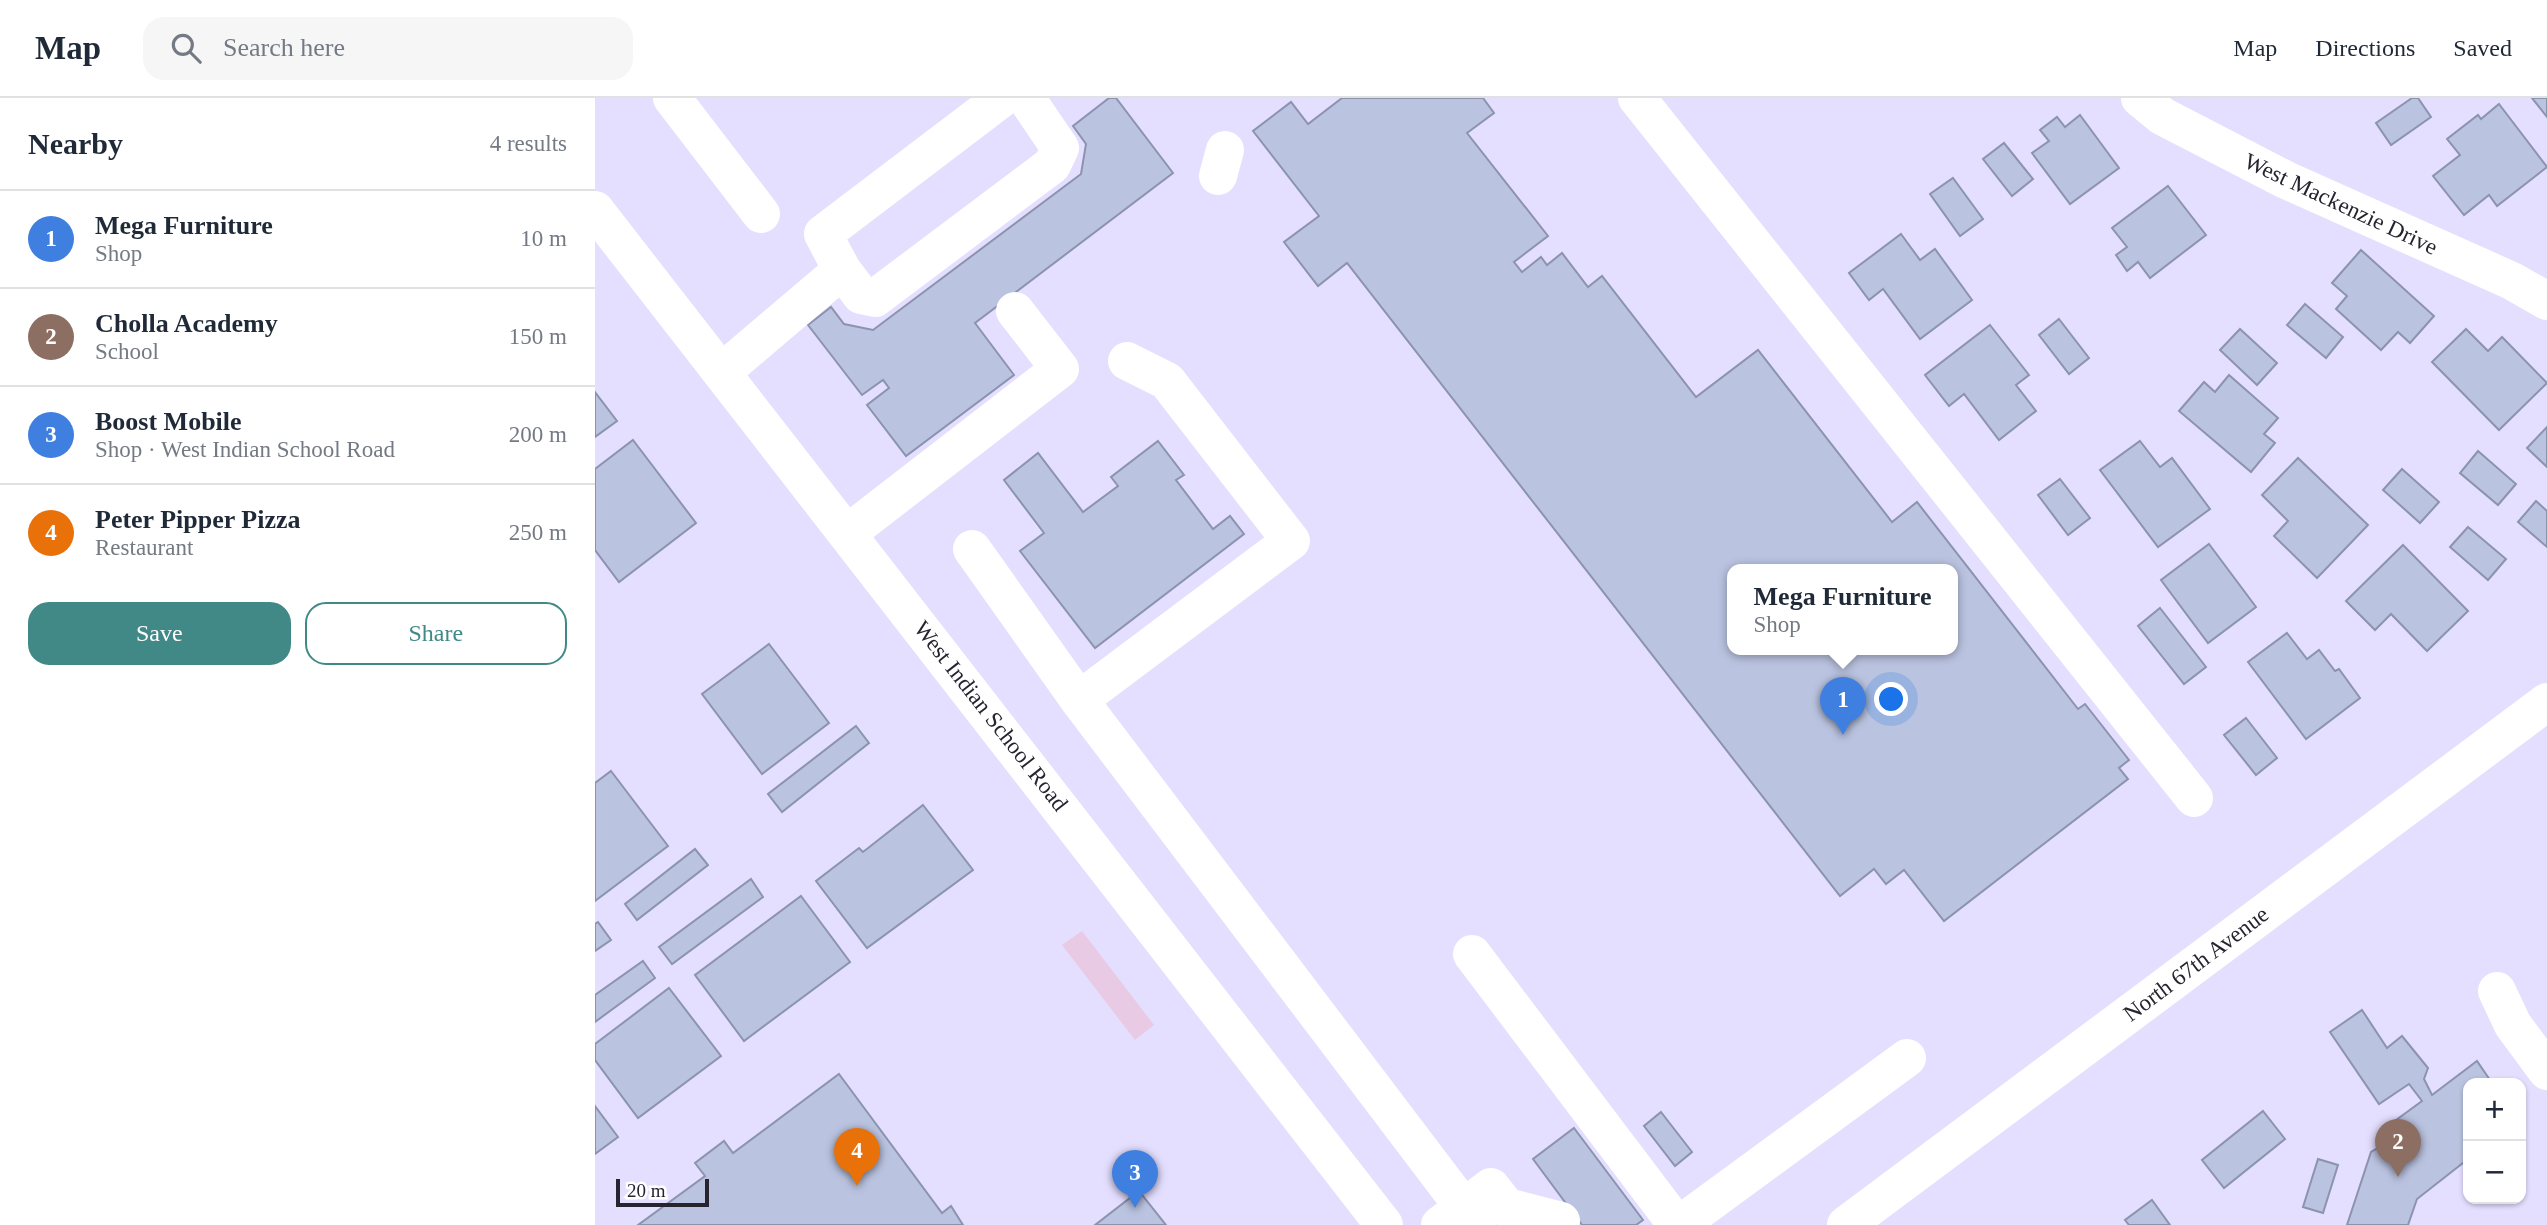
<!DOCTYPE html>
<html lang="en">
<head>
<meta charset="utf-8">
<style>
  body { margin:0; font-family:"Times New Roman",serif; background:#f6f6f7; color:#1f2937 }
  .controls { position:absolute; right:21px; bottom:21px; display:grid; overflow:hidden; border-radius:14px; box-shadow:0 2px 5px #0004 }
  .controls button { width:63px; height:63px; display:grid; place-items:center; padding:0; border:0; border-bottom:2px solid #e0e1e3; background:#fff; color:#1f2937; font:35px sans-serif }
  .scale { position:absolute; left:21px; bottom:18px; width:93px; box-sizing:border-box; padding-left:7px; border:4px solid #25242f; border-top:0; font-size:19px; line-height:24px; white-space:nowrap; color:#25242f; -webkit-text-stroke:5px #fff; paint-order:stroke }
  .you { position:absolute; left:1297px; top:602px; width:24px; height:24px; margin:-18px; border:5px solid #fff; border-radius:50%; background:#1a73e8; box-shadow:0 0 0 10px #1a73e833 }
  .badge { display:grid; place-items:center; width:46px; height:46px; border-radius:50%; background:#408987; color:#fff; font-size:23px; font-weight:700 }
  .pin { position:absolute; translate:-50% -58px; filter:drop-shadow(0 2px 4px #0008) }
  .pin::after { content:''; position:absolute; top:37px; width:24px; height:21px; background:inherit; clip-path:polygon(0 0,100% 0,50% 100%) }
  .popup { position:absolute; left:1132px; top:466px; width:231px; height:91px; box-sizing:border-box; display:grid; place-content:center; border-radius:14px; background:#fff; filter:drop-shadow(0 2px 5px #0005); font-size:23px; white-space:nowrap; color:#747a83 }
  .popup b { font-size:26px; color:#1f2937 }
  .popup::after { content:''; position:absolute; left:50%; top:100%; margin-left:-14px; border:14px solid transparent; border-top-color:#fff }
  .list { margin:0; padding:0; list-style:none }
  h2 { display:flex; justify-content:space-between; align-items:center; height:91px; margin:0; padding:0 28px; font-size:30px }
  h2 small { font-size:23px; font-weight:400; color:#747a83 }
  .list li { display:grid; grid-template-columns:46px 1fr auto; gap:21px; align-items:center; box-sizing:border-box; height:98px; padding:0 28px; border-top:2px solid #e0e1e3 }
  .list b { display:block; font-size:26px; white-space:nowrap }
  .list p { margin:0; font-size:23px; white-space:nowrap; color:#747a83 }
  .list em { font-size:23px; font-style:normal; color:#747a83 }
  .actions { display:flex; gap:14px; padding:21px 28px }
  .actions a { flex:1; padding:16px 0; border:2px solid #408987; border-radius:21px; text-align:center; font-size:24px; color:#408987 }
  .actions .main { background:#408987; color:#fff }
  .icon { flex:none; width:38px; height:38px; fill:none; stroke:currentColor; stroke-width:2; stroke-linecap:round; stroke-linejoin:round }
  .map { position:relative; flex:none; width:1952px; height:1127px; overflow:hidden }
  header { display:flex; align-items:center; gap:42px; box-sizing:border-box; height:98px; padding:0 35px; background:#fff; border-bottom:2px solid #e0e1e3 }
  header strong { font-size:33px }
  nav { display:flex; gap:38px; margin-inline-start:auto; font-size:24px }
  .search { width:490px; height:63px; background:#f6f6f7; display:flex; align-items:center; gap:18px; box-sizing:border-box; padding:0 24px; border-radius:21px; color:#747a83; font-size:26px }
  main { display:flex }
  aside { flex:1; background:#fff }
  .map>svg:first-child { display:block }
  .green { fill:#e9cae4 }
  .building { fill:#bac3e0; stroke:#8b93af; stroke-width:2; fill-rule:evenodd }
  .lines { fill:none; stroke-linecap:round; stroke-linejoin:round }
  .minor { stroke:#fff; stroke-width:38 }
  .major { stroke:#fff; stroke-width:38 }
  .labels { text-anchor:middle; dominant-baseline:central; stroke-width:6; stroke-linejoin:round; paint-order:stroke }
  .street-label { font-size:23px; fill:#25242f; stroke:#fff }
</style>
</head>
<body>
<header>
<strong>Map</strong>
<div class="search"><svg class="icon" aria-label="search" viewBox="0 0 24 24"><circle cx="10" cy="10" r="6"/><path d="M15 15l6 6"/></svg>Search here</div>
<nav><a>Map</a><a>Directions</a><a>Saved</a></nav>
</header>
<main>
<aside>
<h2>Nearby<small>4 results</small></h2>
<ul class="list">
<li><span class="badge" style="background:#3f7fe0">1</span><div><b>Mega Furniture</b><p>Shop</p></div><em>10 m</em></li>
<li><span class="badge" style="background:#8d6e63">2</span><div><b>Cholla Academy</b><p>School</p></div><em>150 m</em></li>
<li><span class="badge" style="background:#3f7fe0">3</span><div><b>Boost Mobile</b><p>Shop · West Indian School Road</p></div><em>200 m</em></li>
<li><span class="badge" style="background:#e8710a">4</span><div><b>Peter Pipper Pizza</b><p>Restaurant</p></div><em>250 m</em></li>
</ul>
<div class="actions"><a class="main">Save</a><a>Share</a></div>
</aside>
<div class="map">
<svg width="1952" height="1127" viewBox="0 0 1952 1127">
  <rect width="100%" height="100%" fill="#e4dfff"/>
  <path class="green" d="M487,833L559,927L540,942L467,847Z"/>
  <g class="building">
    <path d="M514,0H521L578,75L380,225L419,277L311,358L272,307L294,290L288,282L267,297L213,227L236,209L249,226L278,232L486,76L491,46L478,28Z"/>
    <path d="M747,0H888L899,15L872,35L953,138L919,164L927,174L946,159L952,167L967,155L993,189L1007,178L1101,299L1163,252L1297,424L1322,404L1483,611L1490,606L1534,662L1524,670L1533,681L1349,823L1309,772L1291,786L1279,771L1245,798L752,165L723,188L689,144L724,118L658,33L696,4L713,26ZM1138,471H1358V551H1138Z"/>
    <path d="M1817,0H1823L1836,19L1796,47L1781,25Z"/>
    <path d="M1937,0H1952V19Z"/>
    <path d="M1904,6L1952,69L1902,108L1894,97L1869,117L1838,78L1865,57L1852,41L1883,17L1886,21Z"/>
    <path d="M1485,17L1524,70L1475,106L1437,55L1454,43L1445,32L1462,19L1470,29Z"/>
    <path d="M1409,45L1438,81L1417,98L1388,61Z"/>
    <path d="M1358,80L1388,121L1365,138L1335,96Z"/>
    <path d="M1573,88L1611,137L1555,180L1543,164L1532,173L1521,157L1532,149L1517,130Z"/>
    <path d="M1306,136L1325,162L1340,151L1377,202L1325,241L1288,191L1274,202L1254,175Z"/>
    <path d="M1766,152L1839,218L1815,245L1803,234L1786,252L1741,211L1752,198L1737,185Z"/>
    <path d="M1710,206L1748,239L1731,260L1692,227Z"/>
    <path d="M1464,221L1494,260L1474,276L1444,237Z"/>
    <path d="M1395,227L1434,277L1421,287L1441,313L1404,342L1369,296L1354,308L1330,277Z"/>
    <path d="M1645,231L1682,265L1662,287L1625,252Z"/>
    <path d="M1871,231L1893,253L1907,239L1952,285L1904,332L1837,264Z"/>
    <path d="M1634,277L1683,320L1669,336L1680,345L1656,374L1584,313L1609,284L1620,294Z"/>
    <path d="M0,294L22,323L0,339Z"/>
    <path d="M1952,329V369L1932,350Z"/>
    <path d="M38,342L101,425L24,484L0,452V371Z"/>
    <path d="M563,343L589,377L581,382L618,431L635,418L649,436L500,550L425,453L449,435L409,382L443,355L488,414L523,388L516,379Z"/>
    <path d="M1545,343L1565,369L1577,360L1615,411L1563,449L1505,372Z"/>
    <path d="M1883,353L1921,386L1903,407L1865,375Z"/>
    <path d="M1703,360L1773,427L1722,480L1679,438L1693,423L1667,397Z"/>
    <path d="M1807,371L1844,404L1825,425L1788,392Z"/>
    <path d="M1465,381L1495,420L1473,437L1443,397Z"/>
    <path d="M1941,403L1952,413V449L1923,424Z"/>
    <path d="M1873,429L1911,461L1893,482L1855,449Z"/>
    <path d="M1614,446L1661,509L1613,545L1566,482Z"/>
    <path d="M1808,447L1873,513L1832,553L1796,516L1780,532L1751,503Z"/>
    <path d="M1565,510L1611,569L1589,586L1543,528Z"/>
    <path d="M1692,535L1712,561L1724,552L1740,573L1744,571L1765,600L1711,641L1653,564Z"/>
    <path d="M174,546L234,625L167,676L107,596Z"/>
    <path d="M1651,620L1682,660L1661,677L1629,637Z"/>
    <path d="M261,628L274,645L187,714L173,696Z"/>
    <path d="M16,673L73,748L0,803V685Z"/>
    <path d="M328,707L378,772L272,850L221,783L264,750L268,754Z"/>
    <path d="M100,751L113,767L42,822L30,806Z"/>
    <path d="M156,781L168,799L77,866L64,849Z"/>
    <path d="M206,798L255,864L149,943L100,877Z"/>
    <path d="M3,824L16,842L0,853V826Z"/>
    <path d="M48,863L60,880L0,924V897Z"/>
    <path d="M74,890L126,958L43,1020L0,962V946Z"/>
    <path d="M1767,912L1792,950L1807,938L1833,970L1829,981L1837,997L1882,963L1897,985H1873V1061L1822,1101L1813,1127H1752L1776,1054L1793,1044L1786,1033L1827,1003L1814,986L1784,1006L1735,934Z"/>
    <path d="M244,976L347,1115L356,1108L368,1127H43L110,1078L100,1065L129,1043L138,1055Z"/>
    <path d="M0,1008L23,1039L0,1056Z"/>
    <path d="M1668,1013L1690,1041L1629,1090L1607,1062Z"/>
    <path d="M1066,1014L1097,1054L1080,1068L1049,1028Z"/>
    <path d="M979,1030L1048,1122L1041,1127H987L938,1061Z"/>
    <path d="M1723,1061L1743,1067L1728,1115L1708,1109Z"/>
    <path d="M544,1093L571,1127H500Z"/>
    <path d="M1557,1102L1575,1127H1534L1530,1122Z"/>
  </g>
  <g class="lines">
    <g class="minor">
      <path d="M77,0L166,116"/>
      <path d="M1042,0L1599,700"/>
      <path d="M1545,0L1567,18L1691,82L1917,183L1952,203"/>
      <path d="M623,78L630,52"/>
      <path d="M247,172L266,197L280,200L457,67L465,50L431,0"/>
      <path d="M127,274L247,172L228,136L407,0"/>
      <path d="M253,435L465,271L420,213"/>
      <path d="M377,451L484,602L696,443L572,283L532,263"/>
      <path d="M484,602L882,1127"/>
      <path d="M877,856L1082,1127"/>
      <path d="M1902,893L1918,927L1952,973"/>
      <path d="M912,1109L966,1123"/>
      <path d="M845,1127L896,1089L926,1127"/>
      <path d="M1084,1127L1312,960"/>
    </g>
    <g class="major">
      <path d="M0,112L789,1127"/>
      <path d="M1251,1127L1952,604"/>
    </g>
  </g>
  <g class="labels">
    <g class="street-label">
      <text transform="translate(1746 106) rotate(25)">West Mackenzie Drive</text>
      <text transform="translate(396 618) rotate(52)">West Indian School Road</text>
      <text transform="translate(1601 866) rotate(-37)">North 67th Avenue</text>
    </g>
  </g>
</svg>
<div class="controls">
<button>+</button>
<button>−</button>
</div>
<div class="scale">20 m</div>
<div class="you"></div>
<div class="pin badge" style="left:1248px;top:637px;background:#3f7fe0">1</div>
<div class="popup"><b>Mega Furniture</b>Shop</div>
<div class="pin badge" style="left:1803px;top:1079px;background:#8d6e63">2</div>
<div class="pin badge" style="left:540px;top:1110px;background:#3f7fe0">3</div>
<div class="pin badge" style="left:262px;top:1088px;background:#e8710a">4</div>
</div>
</main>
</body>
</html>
